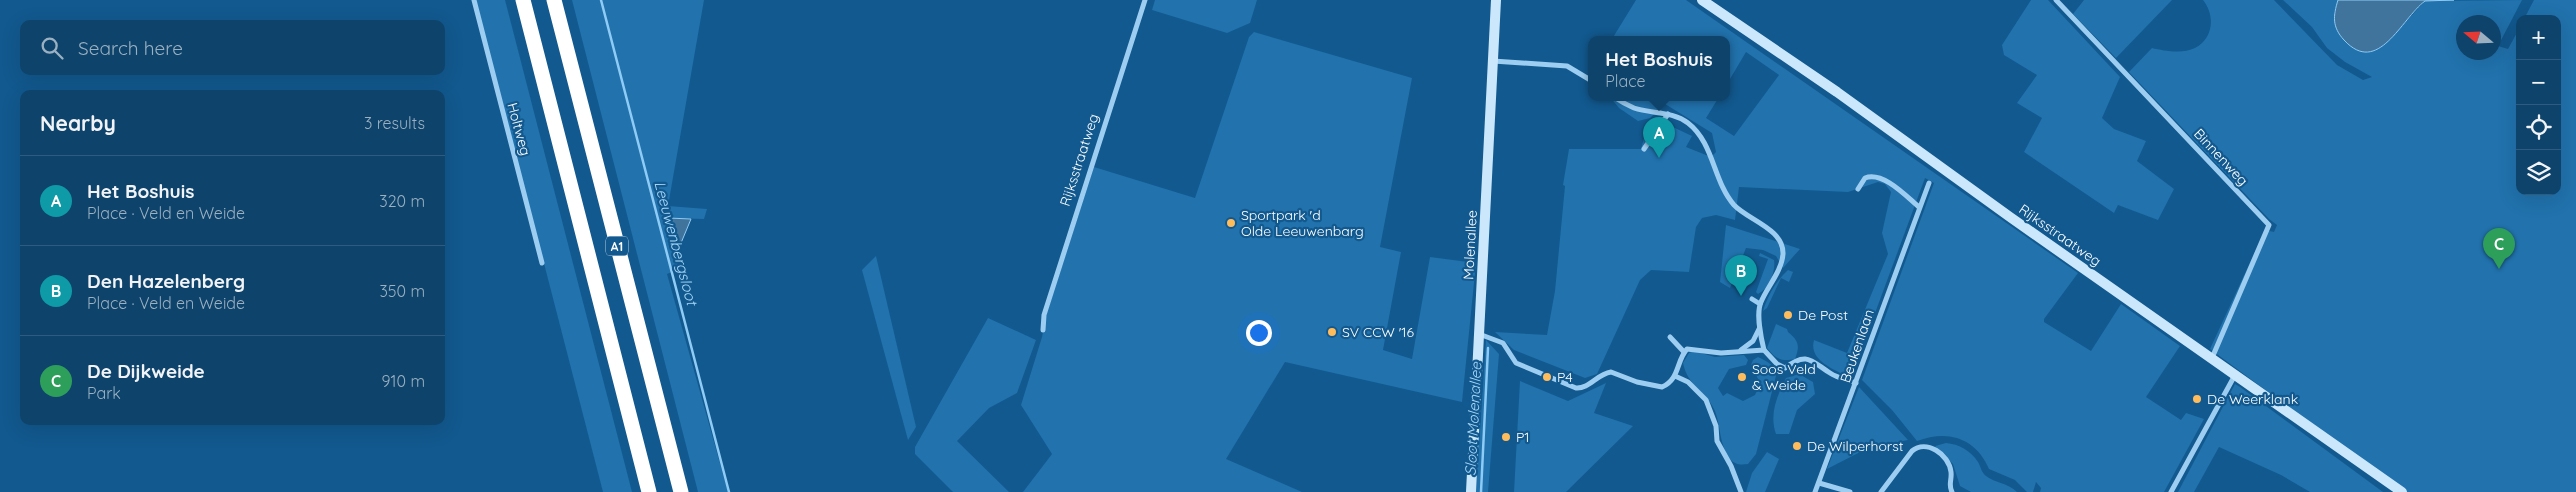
<!DOCTYPE html>
<html lang="en">
<head>
<meta charset="utf-8">
<style>
  body { margin:0; font-family:Quicksand,sans-serif; background:#1c4e73; color:#f1f3f6 }
  .controls { position:absolute; right:15px; top:15px; display:grid; overflow:hidden; border-radius:10px; box-shadow:0 5px 20px #0002 }
  .controls button { width:45px; height:45px; display:grid; place-items:center; padding:0; border:0; border-bottom:1px solid #2e5c7e; background:#0e436b; color:#f1f3f6; font:25px sans-serif }
  .compass { position:absolute; left:2456px; top:15px; width:45px; height:45px; border-radius:50%; background:#0e436b; box-shadow:0 5px 20px #0002; rotate:289deg }
  .you { position:absolute; left:1258px; top:332px; width:18px; height:18px; margin:-12px; border:4px solid #fff; border-radius:50%; background:#1a73e8; box-shadow:0 0 0 8px #1a73e833 }
  .badge { display:grid; place-items:center; width:32px; height:32px; border-radius:50%; background:#e69b98; color:#fff; font-size:16px; font-weight:700 }
  .pin { position:absolute; translate:-50% -41px; filter:drop-shadow(0 1px 2px #0008) }
  .pin::after { content:''; position:absolute; top:26px; width:18px; height:15px; background:inherit; clip-path:polygon(0 0,100% 0,50% 100%) }
  .popup { position:absolute; left:1588px; top:36px; width:142px; height:65px; box-sizing:border-box; display:grid; place-content:center; border-radius:10px; background:#0e436b; filter:drop-shadow(0 1px 4px #0005); font-size:16px; white-space:nowrap; color:#9bb0c1 }
  .popup b { font-size:19px; color:#f1f3f6 }
  .popup::after { content:''; position:absolute; left:50%; top:100%; margin-left:-10px; border:10px solid transparent; border-top-color:#0e436b }
  .list { margin:0; padding:0; list-style:none }
  h2 { display:flex; justify-content:space-between; align-items:center; height:65px; margin:0; padding:0 20px; font-size:21px }
  h2 small { font-size:16px; font-weight:400; color:#9bb0c1 }
  .list li { display:grid; grid-template-columns:32px 1fr auto; gap:15px; align-items:center; box-sizing:border-box; height:90px; padding:0 20px; border-top:1px solid #2e5c7e }
  .list b { display:block; font-size:19px; white-space:nowrap }
  .list p { margin:0; font-size:16px; white-space:nowrap; color:#9bb0c1 }
  .list em { font-size:16px; font-style:normal; color:#9bb0c1 }
  .icon { flex:none; width:28px; height:28px; fill:none; stroke:currentColor; stroke-width:2; stroke-linecap:round; stroke-linejoin:round }
  .map { position:relative; flex:none; width:2576px; height:492px; overflow:hidden }
  .search { position:absolute; background:#0e436b; box-shadow:0 5px 20px #0002; left:20px; top:20px; width:425px; height:55px; display:flex; align-items:center; gap:12px; box-sizing:border-box; padding:0 18px; border-radius:10px; color:#9bb0c1; font-size:19px }
  .panel { position:absolute; background:#0e436b; box-shadow:0 5px 20px #0002; left:20px; top:90px; width:425px; height:335px; border-radius:10px }
  .map>svg:first-child { display:block }
  .green { fill:#2172ad; fill-rule:evenodd }
  .water { fill:#41749c; stroke:#8ecbf5 }
  .lines { fill:none; stroke-linecap:round; stroke-linejoin:round }
  .stream { stroke:#8ecbf5; stroke-width:2.5 }
  .minor { stroke:#9dcef2; stroke-width:5 }
  .secondary { stroke:#cbe7fc; stroke-width:10 }
  .motorway { stroke:#fff; stroke-width:15 }
  .poi-dot { fill:#ffbc5d; stroke:#12598f; stroke-width:2 }
  .labels { text-anchor:middle; dominant-baseline:central; stroke-width:4.5; stroke-linejoin:round; paint-order:stroke }
  .shield { fill:#12598f; stroke:#b8cddd; stroke-width:1 }
  .shield-label { font-size:12px; font-weight:bold; fill:#fff }
  .street-label { font-size:14px; fill:#fff; stroke:#12598f }
  .poi-label { font-size:14px; fill:#fff; stroke:#12598f; text-anchor:start }
  .water-label { font-size:15px; font-style:italic; fill:#a9d8f9; stroke:#12598f }
</style>
</head>
<body>
<div class="map">
<svg width="2576" height="492" viewBox="0 0 2576 492">
  <rect width="100%" height="100%" fill="#12598f"/>
  <g class="green">
    <path d="M476,0H505L632,492H603Z"/>
    <path d="M572,0H704L668,206L707,209L704,219L668,218L679,269L667,274L728,492H698Z"/>
    <path d="M1155,0H1257L1250,23L1227,33L1152,10Z"/>
    <path d="M1636,0H1686L2078,273L2044,319V322L2091,351L2121,304L2180,346L2146,397L2181,420L2186,413L2204,419L2164,492H2040L2041,488L2036,482L2033,492H2027L2015,480L1989,469C1976,438 1948,429 1917,441L1892,410L1862,380L1934,183L1925,178L1851,378C1836,370 1808,361 1814,340L1847,353L1888,254L1882,233L1891,192L1885,184L1878,182L1848,192L1739,187L1735,220L1716,215L1702,218L1696,227L1689,272L1651,270L1640,280L1597,374L1585,378L1514,350L1495,332L1547,335L1555,291L1565,186L1563,185L1569,149H1641L1644,138L1658,120L1692,136L1686,147L1711,157L1716,152L1712,133L1670,107L1665,104L1650,118L1638,121L1619,108L1610,97H1719L1706,118L1734,136L1779,75L1746,52L1727,84L1726,39H1612Z"/>
    <path d="M2031,0H2048L2120,77L2102,118L2114,129L2146,141L2137,161L2174,189L2158,220L2118,205L2114,213L2024,152L2042,118L2017,103L2037,75L2004,55L2002,45Z"/>
    <path d="M2084,0H2172L2116,58L2073,14Z"/>
    <path d="M2203,0H2274L2337,65L2363,80L2372,77L2345,62L2327,48L2312,27L2283,0H2338L2334,13L2386,43L2425,1L2522,0L2498,46L2508,49L2520,27V191H2557V19H2524L2534,0H2576V492H2403L2210,349L2265,230L2274,232L2277,225L2269,219L2129,72L2152,48C2164,51 2183,54 2195,48C2214,38 2215,15 2203,0ZM2464,22H2494V52H2464Z"/>
    <path d="M1254,32L1412,78L1380,247L1401,252L1383,350L1412,359L1430,257L1476,263L1462,402L1285,362L1226,459L1302,492H1023L1052,454L1021,405L1042,337L1046,316L1094,167L1195,198L1249,37Z"/>
    <path d="M1726,225L1800,249L1783,268L1776,256L1763,250L1746,248L1730,288L1720,282Z"/>
    <path d="M1760,253L1774,260C1776,271 1769,289 1758,294L1756,292L1768,259L1759,256Z"/>
    <path d="M876,256L916,427L908,440L862,270Z"/>
    <path d="M1788,270L1793,272L1789,282L1781,278L1767,308L1763,311C1768,295 1776,281 1788,270Z"/>
    <path d="M988,318L1036,340L1017,393L989,408L957,441L1009,492H953L915,454V447Z"/>
    <path d="M1776,324L1787,329L1788,332C1799,341 1800,346 1795,359C1781,362 1776,359 1767,348Z"/>
    <path d="M1486,340L1499,354L1488,492H1476Z"/>
    <path d="M1694,351L1715,357L1744,355L1748,360L1746,365L1729,369L1718,388L1723,396L1727,393L1743,401L1755,395L1760,383L1751,365L1753,360L1758,357C1767,361 1772,364 1777,372L1756,454L1748,464C1741,465 1735,465 1730,459C1719,444 1721,427 1715,411C1705,389 1688,387 1683,363L1689,353Z"/>
    <path d="M1799,374L1813,382L1815,394L1797,410L1789,434H1776C1769,414 1777,396 1786,378Z"/>
    <path d="M1520,381L1568,401L1606,383L1594,413L1633,426L1566,492H1514Z"/>
    <path d="M2235,384L2240,387L2383,492H2310L2281,475L2219,447L2194,492H2178Z"/>
    <path d="M1859,387L1908,440L1868,448L1827,469Z"/>
    <path d="M1946,443C1959,444 1971,451 1978,462C1981,467 1981,472 1986,476C1995,483 2008,483 2017,492H1971L1960,486L1953,464L1935,446Z"/>
    <path d="M1767,452L1779,459L1765,492H1746L1752,473Z"/>
  </g>
  <g class="water">
    <path d="M2338,0H2454L2425,1C2401,19 2378,77 2344,40C2332,27 2333,16 2338,0Z"/>
    <path d="M668,218L691,219L676,255L669,223Z"/>
  </g>
  <g class="lines">
    <g class="stream">
      <path d="M601,0L729,492"/>
      <path d="M1481,492L1488,348"/>
    </g>
    <g class="minor">
      <path d="M474,0L542,263"/>
      <path d="M2056,0L2269,225L2212,358"/>
      <path d="M1493,61L1567,66L1592,81"/>
      <path d="M1614,97C1620,101 1627,105 1634,108C1652,114 1672,111 1688,123C1714,143 1713,181 1734,205C1748,220 1784,229 1783,254C1782,271 1767,287 1761,302C1756,313 1761,338 1764,350"/>
      <path d="M1644,149L1668,114"/>
      <path d="M1858,189L1865,178C1883,171 1906,196 1919,207"/>
      <path d="M1752,299L1760,304"/>
      <path d="M1043,330L1044,315L1145,0"/>
      <path d="M1479,334L1503,343L1516,363L1576,388C1589,389 1597,374 1611,372L1637,382L1662,387C1680,379 1676,361 1687,349L1721,353L1764,350L1777,364L1785,368C1807,351 1811,361 1830,373C1837,378 1848,380 1856,383"/>
      <path d="M1670,337L1684,352"/>
      <path d="M1741,350L1753,341L1759,329"/>
      <path d="M1675,376L1688,382L1706,400L1716,426L1717,441L1731,466L1741,492"/>
      <path d="M1819,483L1850,492"/>
      <path d="M1815,492L1929,183"/>
      <path d="M1881,492L1912,451C1926,439 1949,454 1951,472C1952,480 1948,485 1952,492"/>
      <path d="M2171,492L2235,375"/>
    </g>
    <g class="secondary">
      <path d="M1702,0L1837,92L2010,217L2402,492"/>
      <path d="M1471,492L1496,0"/>
    </g>
    <g class="motorway">
      <path d="M523,0L649,492"/>
      <path d="M554,0L681,492"/>
    </g>
  </g>
  <g class="poi-dot">
    <circle cx="1231" cy="223" r="5"/>
    <circle cx="1788" cy="315" r="5"/>
    <circle cx="1332" cy="332" r="5"/>
    <circle cx="1547" cy="377" r="5"/>
    <circle cx="1742" cy="377" r="5"/>
    <circle cx="2197" cy="399" r="5"/>
    <circle cx="1506" cy="437" r="5"/>
    <circle cx="1797" cy="446" r="5"/>
  </g>
  <g class="labels">
    <rect class="shield" x="606" y="236.5" width="22" height="19" rx="4"/>
    <g class="shield-label">
      <text x="617" y="246">A1</text>
    </g>
    <g class="street-label">
      <text transform="translate(519 129) rotate(75)">Holtweg</text>
      <text transform="translate(2221 157) rotate(47)">Binnenweg</text>
      <text transform="translate(1079 160) rotate(-72)">Rijksstraatweg</text>
      <text transform="translate(2060 235) rotate(35)">Rijksstraatweg</text>
      <text transform="translate(1470 245) rotate(-87)">Molenallee</text>
      <text transform="translate(1857 346) rotate(-71)">Beukenlaan</text>
    </g>
    <g class="poi-label">
      <text x="1241" y="215">Sportpark 'd<tspan x="1241" dy="16">Olde Leeuwenbarg</tspan></text>
      <text x="1798" y="315">De Post</text>
      <text x="1342" y="332">SV CCW '16</text>
      <text x="1752" y="369">Soos Veld<tspan x="1752" dy="16">&amp; Weide</tspan></text>
      <text x="1557" y="377">P4</text>
      <text x="2207" y="399">De Weerklank</text>
      <text x="1516" y="437">P1</text>
      <text x="1807" y="446">De Wilperhorst</text>
    </g>
    <g class="water-label">
      <text transform="translate(676 243) rotate(75)">Leeuwenbergsloot</text>
      <text transform="translate(1473 419) rotate(-87)">Sloot Molenallee</text>
    </g>
  </g>
</svg>
<div class="controls">
<button>+</button>
<button>−</button>
<button><svg class="icon" aria-label="locate" viewBox="0 0 24 24"><circle cx="12" cy="12" r="6"/><path d="M12 2v4M12 18v4M2 12h4M18 12h4"/></svg></button>
<button><svg class="icon" aria-label="layers" viewBox="0 0 24 24"><path d="M12 4l9 5-9 5-9-5zM3 14l9 5 9-5"/></svg></button>
</div>
<svg class="compass" viewBox="-18 -18 36 36"><path d="M0-13l5 13h-10z" fill="#e53935"/><path d="M0 13l5-13h-10z" fill="#9bb0c1"/></svg>
<div class="you"></div>
<div class="pin badge" style="left:1659px;top:158px;background:#0f9aa8">A</div>
<div class="popup"><b>Het Boshuis</b>Place</div>
<div class="pin badge" style="left:1741px;top:296px;background:#0f9aa8">B</div>
<div class="pin badge" style="left:2499px;top:269px;background:#2e9e5b">C</div>
<div class="search"><svg class="icon" aria-label="search" viewBox="0 0 24 24"><circle cx="10" cy="10" r="6"/><path d="M15 15l6 6"/></svg>Search here</div>
<section class="panel">
<h2>Nearby<small>3 results</small></h2>
<ul class="list">
<li><span class="badge" style="background:#0f9aa8">A</span><div><b>Het Boshuis</b><p>Place · Veld en Weide</p></div><em>320 m</em></li>
<li><span class="badge" style="background:#0f9aa8">B</span><div><b>Den Hazelenberg</b><p>Place · Veld en Weide</p></div><em>350 m</em></li>
<li><span class="badge" style="background:#2e9e5b">C</span><div><b>De Dijkweide</b><p>Park</p></div><em>910 m</em></li>
</ul>
</section>
</div>
</body>
</html>
